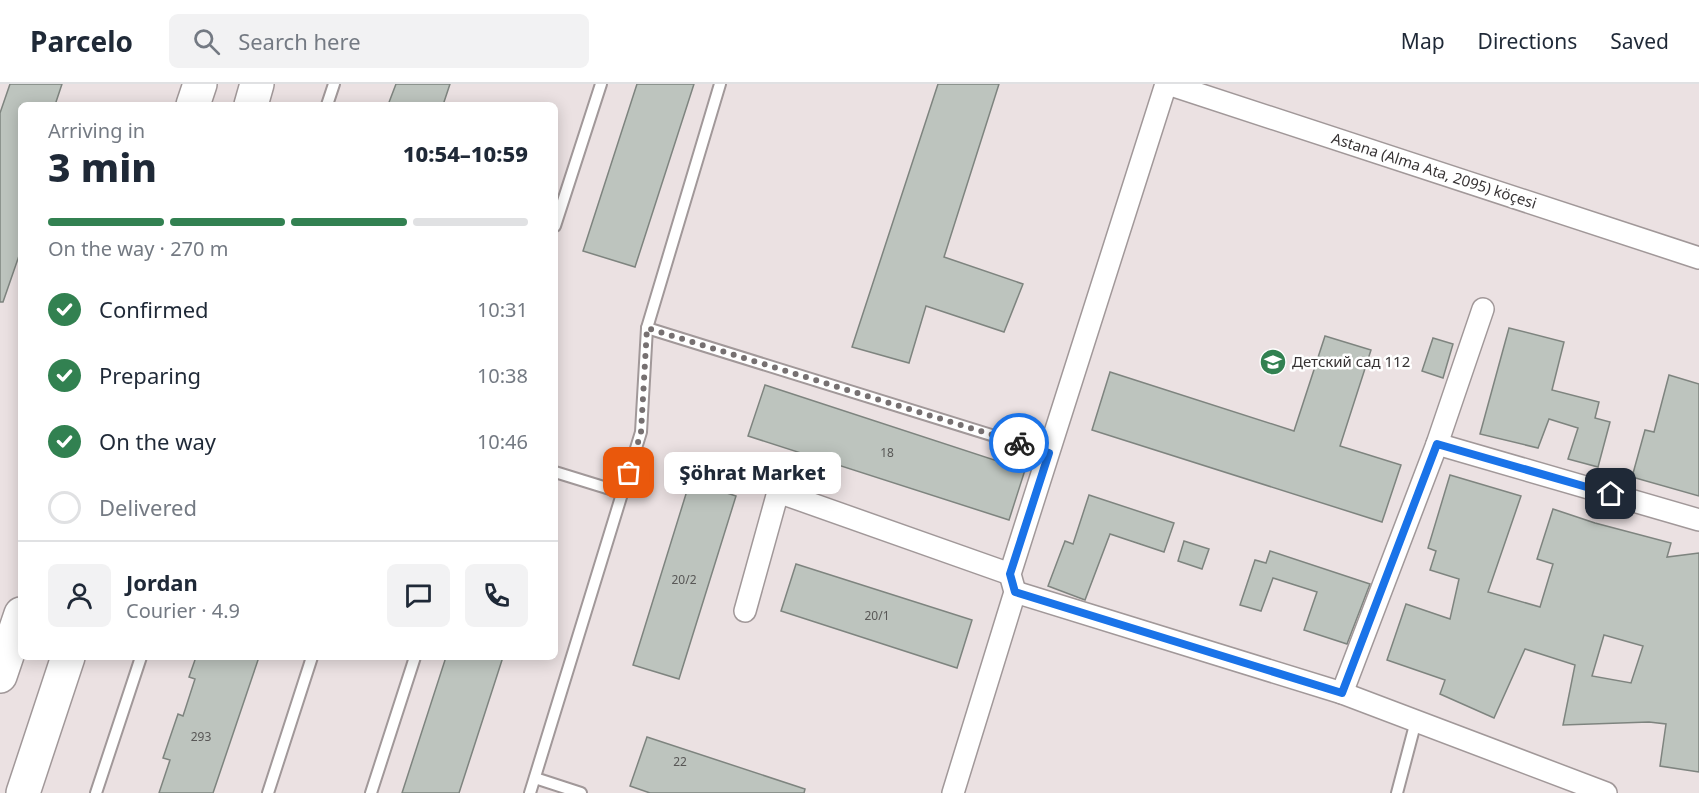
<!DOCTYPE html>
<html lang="en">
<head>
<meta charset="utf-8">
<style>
	body { margin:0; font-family:"Noto Sans",sans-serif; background:#f2f2f3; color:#1f2937; height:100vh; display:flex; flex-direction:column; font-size:22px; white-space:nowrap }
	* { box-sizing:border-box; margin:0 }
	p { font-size:20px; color:#747a83 }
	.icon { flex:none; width:33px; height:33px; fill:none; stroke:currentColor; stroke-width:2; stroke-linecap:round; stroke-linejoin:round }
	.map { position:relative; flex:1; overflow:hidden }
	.panel { position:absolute; left:18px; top:18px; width:540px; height:558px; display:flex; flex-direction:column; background:#fff; border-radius:9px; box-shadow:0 3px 15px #0003 }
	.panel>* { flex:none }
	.pin { position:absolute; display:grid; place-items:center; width:51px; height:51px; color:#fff; margin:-26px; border-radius:12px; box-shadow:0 3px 9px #0006 }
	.courier { position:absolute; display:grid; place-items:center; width:60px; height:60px; margin:-30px; border:4px solid #1a73e8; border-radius:50%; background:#fff; color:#222; box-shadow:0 2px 8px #0007 }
	.bubble { position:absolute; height:42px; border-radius:9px; background:#fff; box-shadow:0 3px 15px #0003; font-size:20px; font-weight:800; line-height:42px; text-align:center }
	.overview em { font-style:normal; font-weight:800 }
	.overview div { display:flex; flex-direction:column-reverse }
	.overview { display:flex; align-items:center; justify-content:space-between; height:102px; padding:0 30px }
	h1 { font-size:39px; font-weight:800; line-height:45px }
	.bar { display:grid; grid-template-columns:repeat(4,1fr); gap:9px 6px; align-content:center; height:72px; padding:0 30px }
	.bar i { height:8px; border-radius:4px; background:#e0e1e3 }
	.bar .current { background:#328151 }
	.bar p { grid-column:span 4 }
	.line { display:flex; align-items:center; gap:15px; padding:0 30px; border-top:2px solid #e0e1e3 }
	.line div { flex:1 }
	.round { display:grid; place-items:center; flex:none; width:63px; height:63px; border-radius:9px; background:#f2f2f3 }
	ol { padding:0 30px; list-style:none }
	li { display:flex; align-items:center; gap:18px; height:66px }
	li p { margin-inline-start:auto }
	li .icon { padding:6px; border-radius:50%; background:#328151; color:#fff; stroke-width:4 }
	li:last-child { color:#747a83 }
	li i { width:33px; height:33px; border:3px solid #e0e1e3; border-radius:50% }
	header { display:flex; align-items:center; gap:36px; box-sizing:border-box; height:84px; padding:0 30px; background:#fff; border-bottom:2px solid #e0e1e3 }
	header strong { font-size:28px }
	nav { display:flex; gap:33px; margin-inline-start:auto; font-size:21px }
	.search { width:420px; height:54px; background:#f2f2f3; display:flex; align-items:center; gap:15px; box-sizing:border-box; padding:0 21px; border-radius:9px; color:#747a83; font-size:22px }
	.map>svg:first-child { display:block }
	.building { fill:#bdc4be; stroke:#7e847f; stroke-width:1.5; fill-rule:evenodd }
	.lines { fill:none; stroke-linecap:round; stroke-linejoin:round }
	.service-casing { stroke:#a19899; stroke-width:14 }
	.minor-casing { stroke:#a19899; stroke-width:24 }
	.primary-casing { stroke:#a19899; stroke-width:36 }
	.service { stroke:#fff; stroke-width:10 }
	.minor { stroke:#fff; stroke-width:21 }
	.primary { stroke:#fff; stroke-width:33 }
	.done { stroke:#767071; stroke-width:6; stroke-dasharray:0 10.8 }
	.route { stroke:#1a73e8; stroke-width:8 }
	.labels { text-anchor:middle; stroke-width:5; stroke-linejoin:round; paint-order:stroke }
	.number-label { font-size:12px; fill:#585756 }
	.street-label { font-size:15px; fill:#373334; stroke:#fff }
	.poi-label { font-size:15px; fill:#373334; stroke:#fff; text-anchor:start }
</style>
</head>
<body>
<header>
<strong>Parcelo</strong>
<div class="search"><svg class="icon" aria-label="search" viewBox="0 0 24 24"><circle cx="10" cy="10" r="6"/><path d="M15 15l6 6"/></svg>Search here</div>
<nav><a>Map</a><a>Directions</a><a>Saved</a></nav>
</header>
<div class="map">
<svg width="1699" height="709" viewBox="0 0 1699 709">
	<rect width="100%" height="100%" fill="#ebe1e2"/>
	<g class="building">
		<polygon points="10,0 62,0 55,21 21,21 21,166 3,218 0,218 0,29"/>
		<polygon points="396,0 450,0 443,21 388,21"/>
		<polygon points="637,0 694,0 635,183 583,167"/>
		<polygon points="938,0 999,0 944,173 1023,200 1004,248 926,222 909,279 852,263"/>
		<polygon points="1509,244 1564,258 1552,306 1599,318 1595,334 1610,338 1598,383 1568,375 1578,344 1549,335 1538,364 1480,350"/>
		<polygon points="1325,252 1371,266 1340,362 1401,381 1382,438 1092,346 1110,288 1294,347"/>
		<polygon points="1433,254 1453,260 1443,294 1422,287"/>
		<polygon points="1669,291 1699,300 1699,412 1632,393 1645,346 1654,348"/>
		<polygon points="765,301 1025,386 1009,436 748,352"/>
		<path d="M1450,391l71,21 -33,96 52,15 13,-43 -16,-5 16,-50 42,14 76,20 -4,14 32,-4v219l-39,-6 6,-42 -17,-2 -86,3 12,-60 -50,-16 -31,69 -54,-24 5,-14 -58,-20 19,-56 44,15 9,-40 -29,-9 6,-19 -8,-3zM1604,551l39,11 -12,37 -39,-7z"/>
		<polygon points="690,397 736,412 679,595 633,581"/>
		<polygon points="1089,411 1174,439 1164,468 1110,450 1085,516 1048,502 1065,457 1073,460"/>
		<polygon points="1184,457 1209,465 1202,485 1178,477"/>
		<polygon points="1270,467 1370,500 1347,560 1304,546 1317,508 1273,494 1261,527 1240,521 1255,476 1266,479"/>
		<polygon points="796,480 972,536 957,584 781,527"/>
		<polygon points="196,573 259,573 213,709 159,709 170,676 163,674 178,630 183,632 195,595 189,593"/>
		<polygon points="446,573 503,573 459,709 402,709"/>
		<polygon points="647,653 805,705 804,709 650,709 630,702"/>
	</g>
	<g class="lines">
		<defs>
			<g id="service">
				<polyline points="327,21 334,0"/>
				<polyline points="555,142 601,0"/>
				<polyline points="647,244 1049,369"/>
				<polyline points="555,388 623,409"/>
				<polyline points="535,694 581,709"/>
				<polyline points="96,709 141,573"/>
				<polyline points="268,709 312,573"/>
				<polyline points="371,709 415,573"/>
				<polyline points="530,709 641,348 647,244 720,0"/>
				<polyline points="1397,709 1416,637"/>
			</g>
			<g id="minor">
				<polyline points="1168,0 1699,174"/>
				<polyline points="1437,360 1699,436"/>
				<polyline points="1015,508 1342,609 1606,709"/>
				<polyline points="745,527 778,408 1010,490"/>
				<polyline points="1342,609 1437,360 1483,225"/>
				<polyline points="953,709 1015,508 1010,490 1166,0"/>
			</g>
			<g id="primary">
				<polyline points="193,21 200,0"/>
				<polyline points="251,21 257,0"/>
				<polyline points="0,592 21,530"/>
				<polyline points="23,709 68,573"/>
			</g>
		</defs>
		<use href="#service" class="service-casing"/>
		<use href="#minor" class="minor-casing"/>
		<use href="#primary" class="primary-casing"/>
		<use href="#service" class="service"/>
		<use href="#minor" class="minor"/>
		<use href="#primary" class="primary"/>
	</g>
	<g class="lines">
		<polyline class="done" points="629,389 641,348 647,244 1019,359"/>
		<polyline class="route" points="1019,359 1049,369 1010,490 1015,508 1342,609 1437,360 1611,410"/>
	</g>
	<defs>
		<symbol id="school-disc" viewBox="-11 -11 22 22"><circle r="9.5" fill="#328151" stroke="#fff"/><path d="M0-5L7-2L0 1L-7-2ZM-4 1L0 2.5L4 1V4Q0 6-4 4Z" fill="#fff"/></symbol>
	</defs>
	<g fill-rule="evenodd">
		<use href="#school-disc" x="1258" y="263" width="30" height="30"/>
	</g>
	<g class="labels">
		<g class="number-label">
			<text x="887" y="373">18</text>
			<text x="684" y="500">20/2</text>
			<text x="877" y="536">20/1</text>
			<text x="201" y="657">293</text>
			<text x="680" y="682">22</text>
		</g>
		<g class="street-label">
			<text transform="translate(1434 87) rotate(18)" y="5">Astana (Alma Ata, 2095) köçesi</text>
		</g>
		<g class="poi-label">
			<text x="1292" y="283">Детский сад 112</text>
		</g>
	</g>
</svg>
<div class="pin" style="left:629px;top:389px;background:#ea580c"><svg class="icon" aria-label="bag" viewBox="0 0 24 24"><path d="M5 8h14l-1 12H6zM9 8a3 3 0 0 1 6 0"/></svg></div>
<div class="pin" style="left:1611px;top:410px;background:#1f2937"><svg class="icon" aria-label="home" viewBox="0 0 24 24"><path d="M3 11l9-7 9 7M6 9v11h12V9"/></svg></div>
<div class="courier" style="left:1019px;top:359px"><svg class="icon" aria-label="bike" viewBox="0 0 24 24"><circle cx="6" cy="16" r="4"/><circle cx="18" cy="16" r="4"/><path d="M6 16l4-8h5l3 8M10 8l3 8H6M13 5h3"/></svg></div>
<div class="bubble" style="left:664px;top:368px;width:177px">Şöhrat Market</div>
<section class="panel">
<div class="overview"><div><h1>3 min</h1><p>Arriving in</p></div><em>10:54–10:59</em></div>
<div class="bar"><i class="current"></i><i class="current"></i><i class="current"></i><i></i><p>On the way · 270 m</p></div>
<ol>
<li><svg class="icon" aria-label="check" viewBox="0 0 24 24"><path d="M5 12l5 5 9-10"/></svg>Confirmed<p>10:31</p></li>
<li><svg class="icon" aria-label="check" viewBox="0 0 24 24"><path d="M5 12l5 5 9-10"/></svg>Preparing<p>10:38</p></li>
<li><svg class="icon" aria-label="check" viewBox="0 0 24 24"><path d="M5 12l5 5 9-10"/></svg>On the way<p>10:46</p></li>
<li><i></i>Delivered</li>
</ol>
<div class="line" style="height:108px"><a class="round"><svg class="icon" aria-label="person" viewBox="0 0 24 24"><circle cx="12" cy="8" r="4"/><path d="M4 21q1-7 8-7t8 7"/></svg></a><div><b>Jordan</b><p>Courier · 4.9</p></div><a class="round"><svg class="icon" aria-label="chat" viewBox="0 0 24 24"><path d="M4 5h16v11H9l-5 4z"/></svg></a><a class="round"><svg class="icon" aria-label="phone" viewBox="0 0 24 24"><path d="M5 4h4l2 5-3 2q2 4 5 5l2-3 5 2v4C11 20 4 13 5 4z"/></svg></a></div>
</section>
</div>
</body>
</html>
